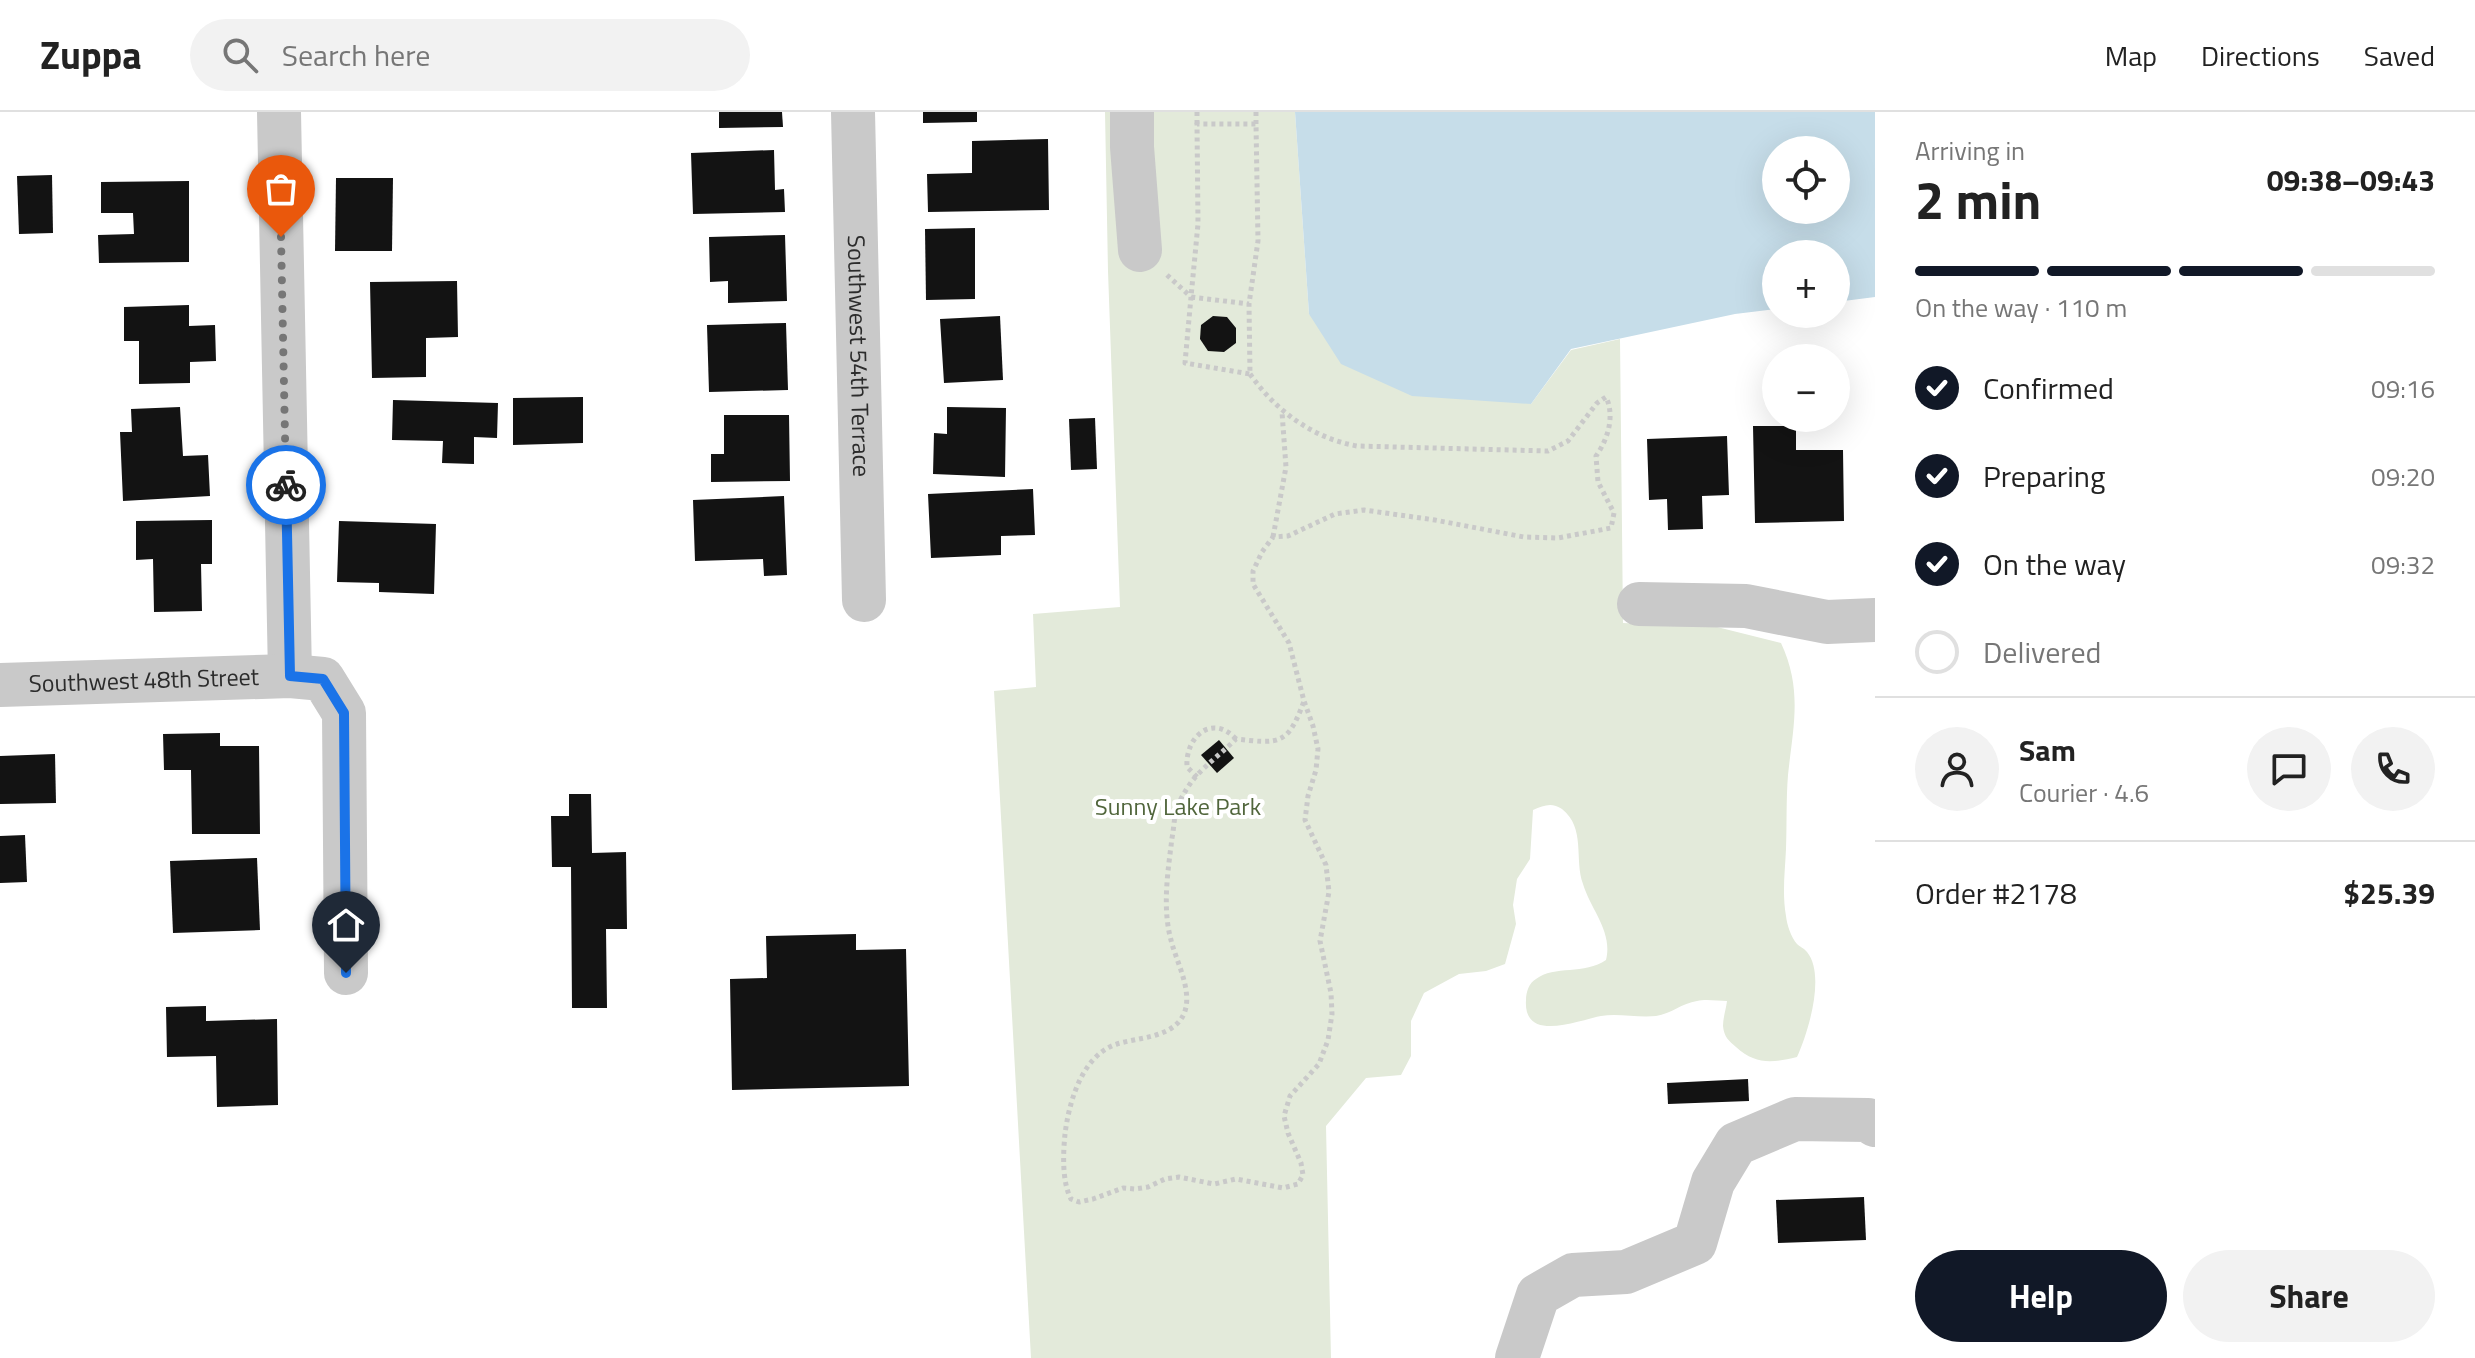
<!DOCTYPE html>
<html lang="en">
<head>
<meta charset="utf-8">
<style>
	body { margin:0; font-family:"Titillium Web",sans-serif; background:#f2f2f2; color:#222; height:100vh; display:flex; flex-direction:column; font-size:30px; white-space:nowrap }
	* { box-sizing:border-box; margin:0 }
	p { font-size:26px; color:#767676 }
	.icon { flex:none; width:44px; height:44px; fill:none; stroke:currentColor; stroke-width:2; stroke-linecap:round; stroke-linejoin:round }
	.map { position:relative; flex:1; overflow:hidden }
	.panel { display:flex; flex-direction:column; background:#fff; width:600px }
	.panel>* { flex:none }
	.fabs { position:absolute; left:1762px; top:24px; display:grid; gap:16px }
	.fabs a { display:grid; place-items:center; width:88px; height:88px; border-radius:50%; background:#fff; box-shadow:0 8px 32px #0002; font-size:40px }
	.pin { position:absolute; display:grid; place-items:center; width:68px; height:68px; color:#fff; margin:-82px -34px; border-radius:50% 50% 50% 0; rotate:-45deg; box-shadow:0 0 8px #0007 }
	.pin .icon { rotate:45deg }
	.courier { position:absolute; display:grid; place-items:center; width:80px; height:80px; margin:-40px; border:6px solid #1a73e8; border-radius:50%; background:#fff; color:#222; box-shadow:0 2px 10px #0007 }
	.summary em { font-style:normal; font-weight:700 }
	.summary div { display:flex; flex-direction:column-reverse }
	.summary { display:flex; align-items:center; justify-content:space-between; height:136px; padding:0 40px }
	h1 { font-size:52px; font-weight:700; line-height:60px }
	.bar { display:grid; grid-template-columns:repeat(4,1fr); gap:12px 8px; align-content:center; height:96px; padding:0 40px }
	.bar i { height:10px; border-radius:6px; background:#e0e0e0 }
	.bar .on { background:#111827 }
	.bar p { grid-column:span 4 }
	.line { display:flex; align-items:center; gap:20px; padding:0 40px; border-top:2px solid #e0e0e0 }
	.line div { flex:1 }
	.round { display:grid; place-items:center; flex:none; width:84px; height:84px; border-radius:42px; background:#f2f2f2 }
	ol { padding:0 40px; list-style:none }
	li { display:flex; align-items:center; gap:24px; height:88px }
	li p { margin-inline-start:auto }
	li .icon { padding:8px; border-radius:50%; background:#111827; color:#fff; stroke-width:4 }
	li:last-child { color:#767676 }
	li i { width:44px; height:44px; border:4px solid #e0e0e0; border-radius:50% }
	.primary-button { display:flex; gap:16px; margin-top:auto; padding:16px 40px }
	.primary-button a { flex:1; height:92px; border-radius:48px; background:#111827; color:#fff; font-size:32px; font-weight:700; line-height:92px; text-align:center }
	.primary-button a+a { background:#f2f2f2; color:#222 }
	header { display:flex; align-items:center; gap:48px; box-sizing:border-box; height:112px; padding:0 40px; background:#fff; border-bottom:2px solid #e0e0e0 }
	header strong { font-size:38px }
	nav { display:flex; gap:44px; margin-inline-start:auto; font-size:28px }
	.search { width:560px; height:72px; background:#f2f2f2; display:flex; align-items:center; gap:20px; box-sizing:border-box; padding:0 28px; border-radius:44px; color:#767676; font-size:30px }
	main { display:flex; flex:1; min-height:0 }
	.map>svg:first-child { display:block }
	.green { fill:#e3eada }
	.water { fill:#c6dde9; fill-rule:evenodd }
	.building { fill:#131313 }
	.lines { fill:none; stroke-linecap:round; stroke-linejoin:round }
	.path { stroke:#c9c9c9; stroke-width:5; stroke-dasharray:4 4; stroke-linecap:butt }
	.minor { stroke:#c9c9c9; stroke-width:44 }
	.done { stroke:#767676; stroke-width:8; stroke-dasharray:0 14.4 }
	.route { stroke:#1a73e8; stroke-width:10 }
	.labels { text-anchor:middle; stroke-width:8; stroke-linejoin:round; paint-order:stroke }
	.street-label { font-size:24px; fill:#2c2c2c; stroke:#fff }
	.park-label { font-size:24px; fill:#51663c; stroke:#fff }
</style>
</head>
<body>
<header>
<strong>Zuppa</strong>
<div class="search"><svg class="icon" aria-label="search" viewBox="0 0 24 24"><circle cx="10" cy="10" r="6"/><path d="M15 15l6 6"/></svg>Search here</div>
<nav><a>Map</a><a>Directions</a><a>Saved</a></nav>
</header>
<main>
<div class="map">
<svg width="1875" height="1246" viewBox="0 0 1875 1246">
	<rect width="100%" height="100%" fill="#fff"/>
	<path class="green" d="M1105,0h190l14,202 222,90 40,-54 49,-11 3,284 94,4 64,16c22,47 12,84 7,132 -2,25 -1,49 -2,74 -1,23 -4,44 0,67 1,9 5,21 11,28 3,3 7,4 10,8 19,23 1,81 -10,105 -25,6 -41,8 -61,-10 -7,-6 -12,-10 -13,-21 0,-8 3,-17 4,-25 -9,0 -21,-2 -30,0 -15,2 -26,13 -41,15 -18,2 -38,-3 -55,0 -22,4 -78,28 -75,-16 0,-8 3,-17 10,-21 18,-14 49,-4 70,-19 7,-28 -15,-50 -23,-76 -9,-25 3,-56 -21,-75 -10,-7 -18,-4 -29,1l-3,49 -13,20 -4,26 3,19 -11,40 -19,7 -27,3 -35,19 -13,28v35l-10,19 -35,3 -40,48 5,232h-300l-37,-667 42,-4 -3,-73 87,-7 -12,-336z"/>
	<path class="water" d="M1295,0h580v185l-39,5v-48h-60v55l-41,5 -164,35 -40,55 -119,-8 -71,-32 -32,-50zM1776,38h60v60h-60z"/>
	<g class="building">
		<polygon points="719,0 782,0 783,15 719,16"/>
		<polygon points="923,0 977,0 977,10 923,11"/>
		<polygon points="1048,27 1049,98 928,100 927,62 972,61 972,29"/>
		<polygon points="774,38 775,78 784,77 785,100 693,102 691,41"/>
		<polygon points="52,63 53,121 19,122 17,64"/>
		<polygon points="336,66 393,66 392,139 335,139"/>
		<polygon points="189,69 189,150 99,151 98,123 134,122 133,101 101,101 101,70"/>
		<polygon points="975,116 975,187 926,188 925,117"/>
		<polygon points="785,123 787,189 728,191 728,169 710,170 709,125"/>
		<polygon points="457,169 458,225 426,226 426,265 372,266 370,170"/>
		<polygon points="189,193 189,214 215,213 216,249 190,250 190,271 139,272 139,229 124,229 124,195"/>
		<polygon points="1000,204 1003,268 944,271 940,207"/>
		<polygon points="1213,204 1227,205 1236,216 1236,231 1224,240 1208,239 1200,227 1201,213"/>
		<polygon points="786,211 788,278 709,280 707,213"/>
		<polygon points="583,285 583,331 513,333 513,286"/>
		<polygon points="393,288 498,291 497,326 474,325 474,352 442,351 443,329 392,328"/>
		<polygon points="180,295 183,344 208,343 210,384 123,389 120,320 132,320 131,297"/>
		<polygon points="947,295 1006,296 1005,365 933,362 934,321 947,322"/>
		<polygon points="724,303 789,303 790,369 711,370 711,342 724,342"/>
		<polygon points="1095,306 1097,357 1071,358 1069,307"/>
		<polygon points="1753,314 1796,314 1796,338 1843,338 1844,409 1755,411"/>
		<polygon points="1727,324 1729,383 1702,384 1703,417 1668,418 1667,387 1649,388 1647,327"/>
		<polygon points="1033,377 1035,423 1001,424 1001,443 931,446 928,382"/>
		<polygon points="784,384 787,463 764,464 763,447 695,449 693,388"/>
		<polygon points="212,408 212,452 201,452 202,499 154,500 153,447 136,448 136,409"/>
		<polygon points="339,409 436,412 434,482 379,480 379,471 337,470"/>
		<polygon points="220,621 220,634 259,634 260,722 192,722 191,658 164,658 163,622"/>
		<polygon points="1219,628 1234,646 1217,661 1201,643"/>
		<polygon points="55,642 56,691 0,692 0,644"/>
		<polygon points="569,682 591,682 592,741 626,740 627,817 606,817 607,896 572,896 571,755 552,755 551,704 569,704"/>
		<polygon points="25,723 27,770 0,771 0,724"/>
		<polygon points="257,746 260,818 173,821 170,749"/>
		<polygon points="856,822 856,838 906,837 909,974 732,978 730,867 767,866 766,824"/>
		<polygon points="206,894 206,909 277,907 278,993 217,995 216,944 167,945 166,895"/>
		<polygon points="1748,967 1749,989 1668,992 1667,971"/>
		<polygon points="1864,1085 1866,1128 1778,1131 1776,1088"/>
	</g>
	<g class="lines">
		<g class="path">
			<polyline points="1197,0 1197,12"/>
			<polyline points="1256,0 1256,12"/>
			<polyline points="1167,163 1191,185 1185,251 1250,262 1249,192 1258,129 1256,12 1197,12 1198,112 1191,185 1249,192"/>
			<path d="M1250,262c25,36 62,64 107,72l191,5 20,-10 29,-38 9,-6c9,19 2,42 -10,59l2,26 16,31 -3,15 -53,10 -34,-1 -89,-17 -71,-10 -29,4 -47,22 -15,1 -11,15 -9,19v13l36,59 15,58 9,25 5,23 -2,21 -8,26 -3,24 21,45 3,27 -9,49 11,52 1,21 -4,26 -9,24 -29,32 -6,20 4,17 13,30 2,12 -5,9 -15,4 -47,-9 -22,5 -35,-7 -14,2 -17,8 -13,2 -12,-1 -30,11 -14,3 -8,-3c-9,-17 -8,-45 -6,-65 4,-32 17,-79 52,-90 22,-7 59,-6 68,-33 7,-22 -9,-50 -14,-71 -9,-33 -3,-69 1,-102 2,-10 2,-21 5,-30 3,-9 10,-20 15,-27 12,-15 30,-28 44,-42 44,5 52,6 68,-38"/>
			<polyline points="1273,425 1286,355 1282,300"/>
			<path d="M1197,665l-10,-10c-2,-30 25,-54 49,-28"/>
		</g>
		<g class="minor">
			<polyline points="279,0 290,564"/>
			<path id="s1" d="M853,0l11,488"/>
			<polyline points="1132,0 1132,35 1140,138"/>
			<polyline points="1639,492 1746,494 1827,510 1875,508"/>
			<path id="s2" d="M0,573l290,-9 33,3 21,34 2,260"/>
			<polyline points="1517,1246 1538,1183 1573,1163 1626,1160 1695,1131 1713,1070 1736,1032 1795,1007 1868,1008 1875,1013"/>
		</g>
	</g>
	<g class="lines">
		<polyline class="done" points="281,125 286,373"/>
		<polyline class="route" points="286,373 290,564 323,567 344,601 346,861"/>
	</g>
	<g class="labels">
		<g class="street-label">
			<text dy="8" stroke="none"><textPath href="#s1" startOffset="244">Southwest 54th Terrace</textPath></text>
			<text dy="8" stroke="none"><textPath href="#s2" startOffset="144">Southwest 48th Street</textPath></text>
		</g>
		<g class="park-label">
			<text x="1178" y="703">Sunny Lake Park</text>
		</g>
	</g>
</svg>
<div class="fabs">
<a><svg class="icon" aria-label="locate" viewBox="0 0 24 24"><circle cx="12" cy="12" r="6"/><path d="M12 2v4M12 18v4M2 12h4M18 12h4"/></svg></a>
<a>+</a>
<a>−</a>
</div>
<div class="pin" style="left:281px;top:125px;background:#ea580c"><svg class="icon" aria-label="bag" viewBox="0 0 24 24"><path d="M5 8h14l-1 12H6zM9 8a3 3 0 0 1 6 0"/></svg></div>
<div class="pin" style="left:346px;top:861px;background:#1f2937"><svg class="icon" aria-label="home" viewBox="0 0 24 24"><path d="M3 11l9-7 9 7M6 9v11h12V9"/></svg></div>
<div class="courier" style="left:286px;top:373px"><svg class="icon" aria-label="bike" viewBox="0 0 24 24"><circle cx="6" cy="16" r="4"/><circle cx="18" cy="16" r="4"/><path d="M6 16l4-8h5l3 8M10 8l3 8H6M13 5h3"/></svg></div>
</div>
<section class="panel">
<div class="summary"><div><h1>2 min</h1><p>Arriving in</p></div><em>09:38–09:43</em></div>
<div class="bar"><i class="on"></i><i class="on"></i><i class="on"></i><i></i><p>On the way · 110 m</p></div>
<ol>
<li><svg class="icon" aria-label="check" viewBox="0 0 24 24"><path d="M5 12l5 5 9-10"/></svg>Confirmed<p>09:16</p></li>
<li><svg class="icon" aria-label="check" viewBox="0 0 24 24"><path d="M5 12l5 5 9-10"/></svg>Preparing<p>09:20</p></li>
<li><svg class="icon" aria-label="check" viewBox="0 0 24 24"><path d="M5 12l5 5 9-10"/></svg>On the way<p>09:32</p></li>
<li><i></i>Delivered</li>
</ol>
<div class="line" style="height:144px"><a class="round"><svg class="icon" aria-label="person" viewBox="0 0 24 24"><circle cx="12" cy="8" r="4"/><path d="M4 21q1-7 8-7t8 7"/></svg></a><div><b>Sam</b><p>Courier · 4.6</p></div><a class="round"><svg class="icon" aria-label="chat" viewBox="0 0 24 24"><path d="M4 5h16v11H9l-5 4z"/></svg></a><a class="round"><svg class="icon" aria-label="phone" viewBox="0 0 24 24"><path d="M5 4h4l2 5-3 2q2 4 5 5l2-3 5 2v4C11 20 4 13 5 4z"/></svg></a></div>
<div class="line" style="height:104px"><div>Order #2178</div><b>$25.39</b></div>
<div class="primary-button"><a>Help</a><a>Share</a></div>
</section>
</main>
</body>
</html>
